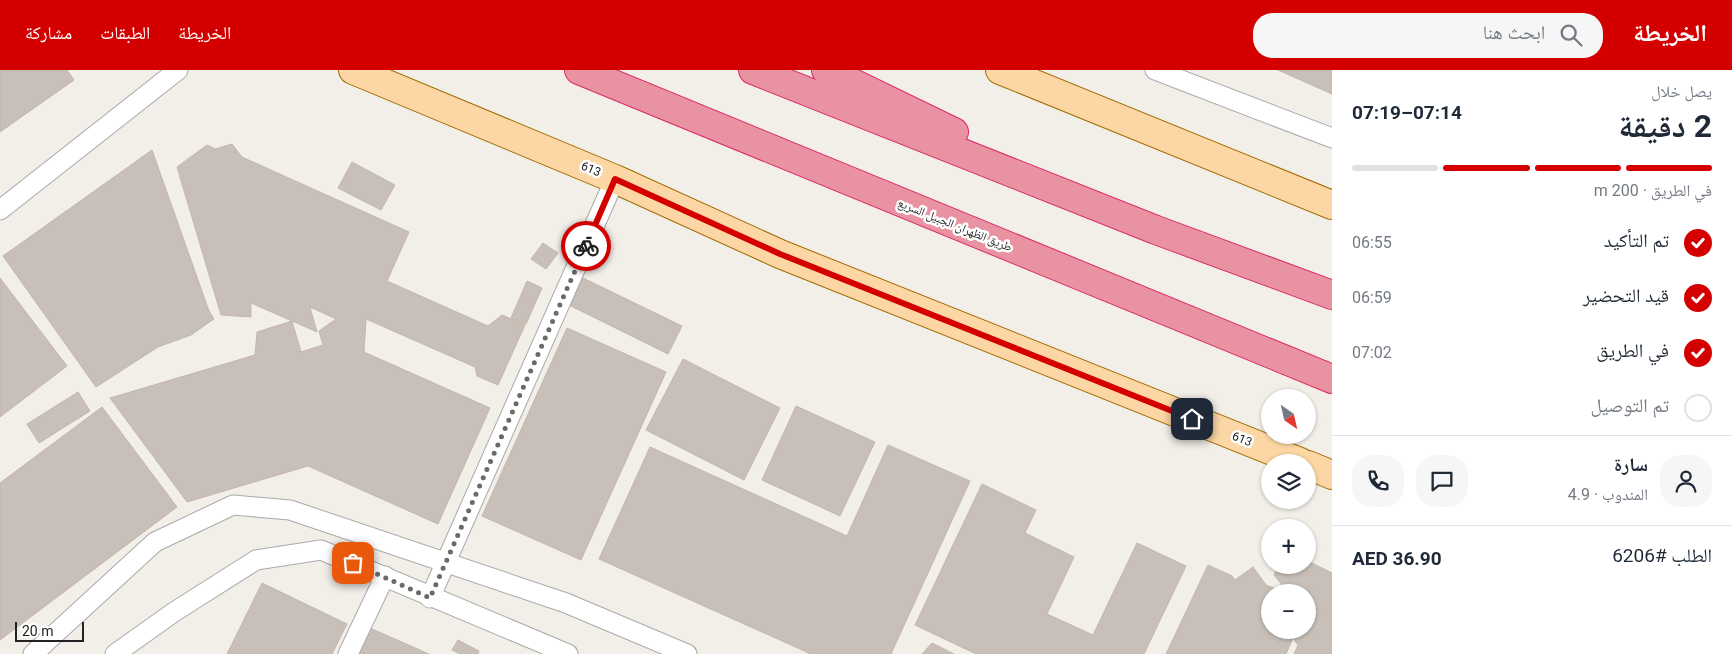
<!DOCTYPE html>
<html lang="ar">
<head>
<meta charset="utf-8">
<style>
	body { margin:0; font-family:Roboto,"Noto Naskh Arabic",sans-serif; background:#f6f6f7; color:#1f2937; direction:rtl; height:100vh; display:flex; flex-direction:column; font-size:19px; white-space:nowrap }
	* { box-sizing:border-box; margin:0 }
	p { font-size:16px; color:#747a83 }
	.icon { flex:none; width:28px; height:28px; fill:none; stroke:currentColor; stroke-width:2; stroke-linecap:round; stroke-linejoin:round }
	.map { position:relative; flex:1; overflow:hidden; direction:ltr }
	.side { display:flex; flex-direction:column; background:#fff; width:400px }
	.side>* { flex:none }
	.needle { width:32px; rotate:146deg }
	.tools { position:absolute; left:1261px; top:319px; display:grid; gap:10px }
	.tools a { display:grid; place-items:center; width:55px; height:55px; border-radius:50%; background:#fff; box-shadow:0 1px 4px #0004; font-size:25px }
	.scale { position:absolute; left:15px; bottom:12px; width:69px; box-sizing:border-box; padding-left:5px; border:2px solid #222; border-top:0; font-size:14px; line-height:18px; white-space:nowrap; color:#222; -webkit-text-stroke:4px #fff; paint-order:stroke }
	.pin { position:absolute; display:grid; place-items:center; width:42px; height:42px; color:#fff; margin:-21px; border-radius:10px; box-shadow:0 2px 8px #0006 }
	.courier { position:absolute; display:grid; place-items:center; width:50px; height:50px; margin:-25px; border:4px solid #d40000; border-radius:50%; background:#fff; color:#222; box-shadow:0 1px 6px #0007 }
	.headline em { font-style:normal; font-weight:700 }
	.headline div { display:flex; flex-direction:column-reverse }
	.headline { display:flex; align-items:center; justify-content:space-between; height:85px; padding:0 20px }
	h1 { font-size:32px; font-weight:700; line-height:38px }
	.bar { display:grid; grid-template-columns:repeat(4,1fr); gap:8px 5px; align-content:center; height:60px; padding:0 20px }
	.bar i { height:6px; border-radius:4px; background:#e0e1e3 }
	.bar .on { background:#d40000 }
	.bar p { grid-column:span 4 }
	.line { display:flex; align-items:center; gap:12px; padding:0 20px; border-top:1px solid #e0e1e3 }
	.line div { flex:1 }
	.round { display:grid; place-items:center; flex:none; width:52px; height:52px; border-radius:20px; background:#f6f6f7 }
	ol { padding:0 20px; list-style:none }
	li { display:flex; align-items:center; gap:15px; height:55px }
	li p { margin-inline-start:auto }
	li .icon { padding:5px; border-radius:50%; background:#d40000; color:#fff; stroke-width:4 }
	li:last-child { color:#747a83 }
	li i { width:28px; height:28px; border:2px solid #e0e1e3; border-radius:50% }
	header { display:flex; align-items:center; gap:30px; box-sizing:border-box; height:70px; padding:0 25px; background:#d40000; color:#fff }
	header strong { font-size:24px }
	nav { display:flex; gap:28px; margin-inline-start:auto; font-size:18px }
	.search { width:350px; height:45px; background:#f6f6f7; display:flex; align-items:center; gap:12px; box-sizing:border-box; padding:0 18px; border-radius:20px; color:#747a83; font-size:19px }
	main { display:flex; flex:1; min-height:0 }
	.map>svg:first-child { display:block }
	.building { fill:#c7bfb8; stroke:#c4b6ab }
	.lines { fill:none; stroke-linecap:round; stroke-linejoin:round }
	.minor-casing { stroke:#a9a9a9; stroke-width:21 }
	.primary-casing { stroke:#a06b00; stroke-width:30 }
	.motorway-casing { stroke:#dc2a67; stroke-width:30 }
	.minor { stroke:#fff; stroke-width:19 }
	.primary { stroke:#fcd6a4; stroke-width:28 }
	.motorway { stroke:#e892a2; stroke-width:28 }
	.done { stroke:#6b6a68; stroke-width:5; stroke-dasharray:0 9 }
	.route { stroke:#d40000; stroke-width:6 }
	.labels { text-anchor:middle; stroke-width:5; stroke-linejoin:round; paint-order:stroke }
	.street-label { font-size:12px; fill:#222; stroke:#fff }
</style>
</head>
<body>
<header>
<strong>الخريطة</strong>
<div class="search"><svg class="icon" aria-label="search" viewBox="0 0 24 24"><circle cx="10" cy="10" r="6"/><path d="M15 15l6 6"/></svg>ابحث هنا</div>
<nav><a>الخريطة</a><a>الطبقات</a><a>مشاركة</a></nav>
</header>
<main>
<section class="side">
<div class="headline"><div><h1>2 دقيقة</h1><p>يصل خلال</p></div><em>07:14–07:19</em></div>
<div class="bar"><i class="on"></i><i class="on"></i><i class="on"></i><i></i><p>في الطريق · 200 m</p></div>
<ol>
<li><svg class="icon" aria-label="check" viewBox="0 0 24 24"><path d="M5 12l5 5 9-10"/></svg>تم التأكيد<p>06:55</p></li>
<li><svg class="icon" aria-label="check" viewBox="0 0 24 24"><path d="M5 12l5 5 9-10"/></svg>قيد التحضير<p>06:59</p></li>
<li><svg class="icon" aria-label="check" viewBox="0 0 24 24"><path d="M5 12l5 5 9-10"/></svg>في الطريق<p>07:02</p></li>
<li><i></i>تم التوصيل</li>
</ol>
<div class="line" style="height:90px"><a class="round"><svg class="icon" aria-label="person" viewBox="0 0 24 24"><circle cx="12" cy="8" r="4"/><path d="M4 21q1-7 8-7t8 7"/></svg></a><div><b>سارة</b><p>المندوب · 4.9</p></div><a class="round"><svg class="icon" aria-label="chat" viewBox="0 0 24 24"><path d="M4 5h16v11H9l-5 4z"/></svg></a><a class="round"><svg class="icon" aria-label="phone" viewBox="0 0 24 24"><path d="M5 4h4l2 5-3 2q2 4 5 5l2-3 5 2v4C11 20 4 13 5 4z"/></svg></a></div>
<div class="line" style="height:65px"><div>الطلب #6206</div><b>AED 36.90</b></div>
</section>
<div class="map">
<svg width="1332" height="584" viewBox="0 0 1332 584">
	<rect width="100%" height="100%" fill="#f2efe9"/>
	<g class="building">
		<polygon points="0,0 67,0 74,10 0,62"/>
		<polygon points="1278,0 1332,0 1332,24"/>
		<polygon points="232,74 242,87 409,162 387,211 488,256 502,245 525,255 498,315 477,306 475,297 366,249 364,282 490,338 438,454 308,396 187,432 110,328 255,285 257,262 292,251 301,282 323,275 319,261 336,249 310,237 317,262 251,233 251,247 221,245 177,97 207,75 215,79"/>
		<polygon points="152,80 209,241 214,249 191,265 158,277 96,317 3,186"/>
		<polygon points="352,92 395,115 381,140 338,118"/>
		<polygon points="543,173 558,183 546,199 531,189"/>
		<polygon points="581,207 682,256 668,284 567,234"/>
		<polygon points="0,208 67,296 0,347"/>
		<polygon points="527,211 542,218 526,254 511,248"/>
		<polygon points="567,258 666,302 581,490 482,446"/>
		<polygon points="683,289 780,338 744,410 646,360"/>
		<polygon points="78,322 90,341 39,373 27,354"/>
		<polygon points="796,336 875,372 840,446 762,410"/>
		<polygon points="102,337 177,437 0,570 0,413"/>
		<polygon points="888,375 970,411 891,584 811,584 599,489 650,377 847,466"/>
		<polygon points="982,414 1036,440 1025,463 1074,487 1047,544 1093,565 1137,473 1186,496 1144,584 976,584 915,555"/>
		<polygon points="1308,491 1332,503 1332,584 1294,584 1298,575 1293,568 1286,584 1166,584 1208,495 1232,506 1235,510 1253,497 1266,515 1284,522 1270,522 1270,560 1308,560 1308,522 1288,522 1274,505 1279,495 1308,495"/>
		<polygon points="262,513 347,554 332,584 227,584"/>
		<polygon points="363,555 429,584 350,584"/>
		<polygon points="458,570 479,581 478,584 460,584 452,580"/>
		<polygon points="932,573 954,584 922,584"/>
	</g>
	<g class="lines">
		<defs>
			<g id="minor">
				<polyline points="1155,0 1332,68"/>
				<polyline points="0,140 178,0"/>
				<polyline points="430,528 615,109"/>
				<polyline points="33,584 155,472 233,435 290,440 566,533 687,584"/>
				<polyline points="115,584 174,542 256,490 321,480 568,584"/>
				<polyline points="348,584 385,506"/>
			</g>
			<g id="primary">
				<polyline points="353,0 615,109 780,184 1300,392"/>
				<polyline points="1000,0 1332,135"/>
				<polyline points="1308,395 1332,405"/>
			</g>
			<g id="motorway">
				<polyline points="579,0 1332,309"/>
				<polyline points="753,0 1156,160 1332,225"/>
				<polyline points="826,0 954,62"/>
			</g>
		</defs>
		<use href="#minor" class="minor-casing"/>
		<use href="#primary" class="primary-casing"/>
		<use href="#motorway" class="motorway-casing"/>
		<use href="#minor" class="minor"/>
		<use href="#primary" class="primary"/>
		<use href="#motorway" class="motorway"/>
	</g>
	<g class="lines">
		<polyline class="done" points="353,493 430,528 586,176"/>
		<polyline class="route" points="586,176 615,109 780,184 1192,349"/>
	</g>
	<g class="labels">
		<g class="street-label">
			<text transform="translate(591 99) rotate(23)" y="4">613</text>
			<text transform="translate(955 155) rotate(22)" y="4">طريق الظهران الجبيل السريع</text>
			<text transform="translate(1242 369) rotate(22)" y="4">613</text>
		</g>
	</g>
</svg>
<div class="tools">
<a><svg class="needle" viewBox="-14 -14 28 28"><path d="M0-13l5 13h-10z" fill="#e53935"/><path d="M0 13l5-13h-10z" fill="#747a83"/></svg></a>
<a><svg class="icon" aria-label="layers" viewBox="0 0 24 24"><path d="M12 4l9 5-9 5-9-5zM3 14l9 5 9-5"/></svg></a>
<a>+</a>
<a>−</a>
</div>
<div class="scale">20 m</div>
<div class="pin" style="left:353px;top:493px;background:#ea580c"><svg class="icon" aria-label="bag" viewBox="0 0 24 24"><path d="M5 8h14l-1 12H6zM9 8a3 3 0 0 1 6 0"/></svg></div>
<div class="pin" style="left:1192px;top:349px;background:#1f2937"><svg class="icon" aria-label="home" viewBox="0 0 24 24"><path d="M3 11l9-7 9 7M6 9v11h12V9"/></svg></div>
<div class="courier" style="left:586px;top:176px"><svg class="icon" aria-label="bike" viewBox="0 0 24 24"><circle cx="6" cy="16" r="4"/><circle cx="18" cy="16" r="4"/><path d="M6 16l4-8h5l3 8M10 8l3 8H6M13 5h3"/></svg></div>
</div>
</main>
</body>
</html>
